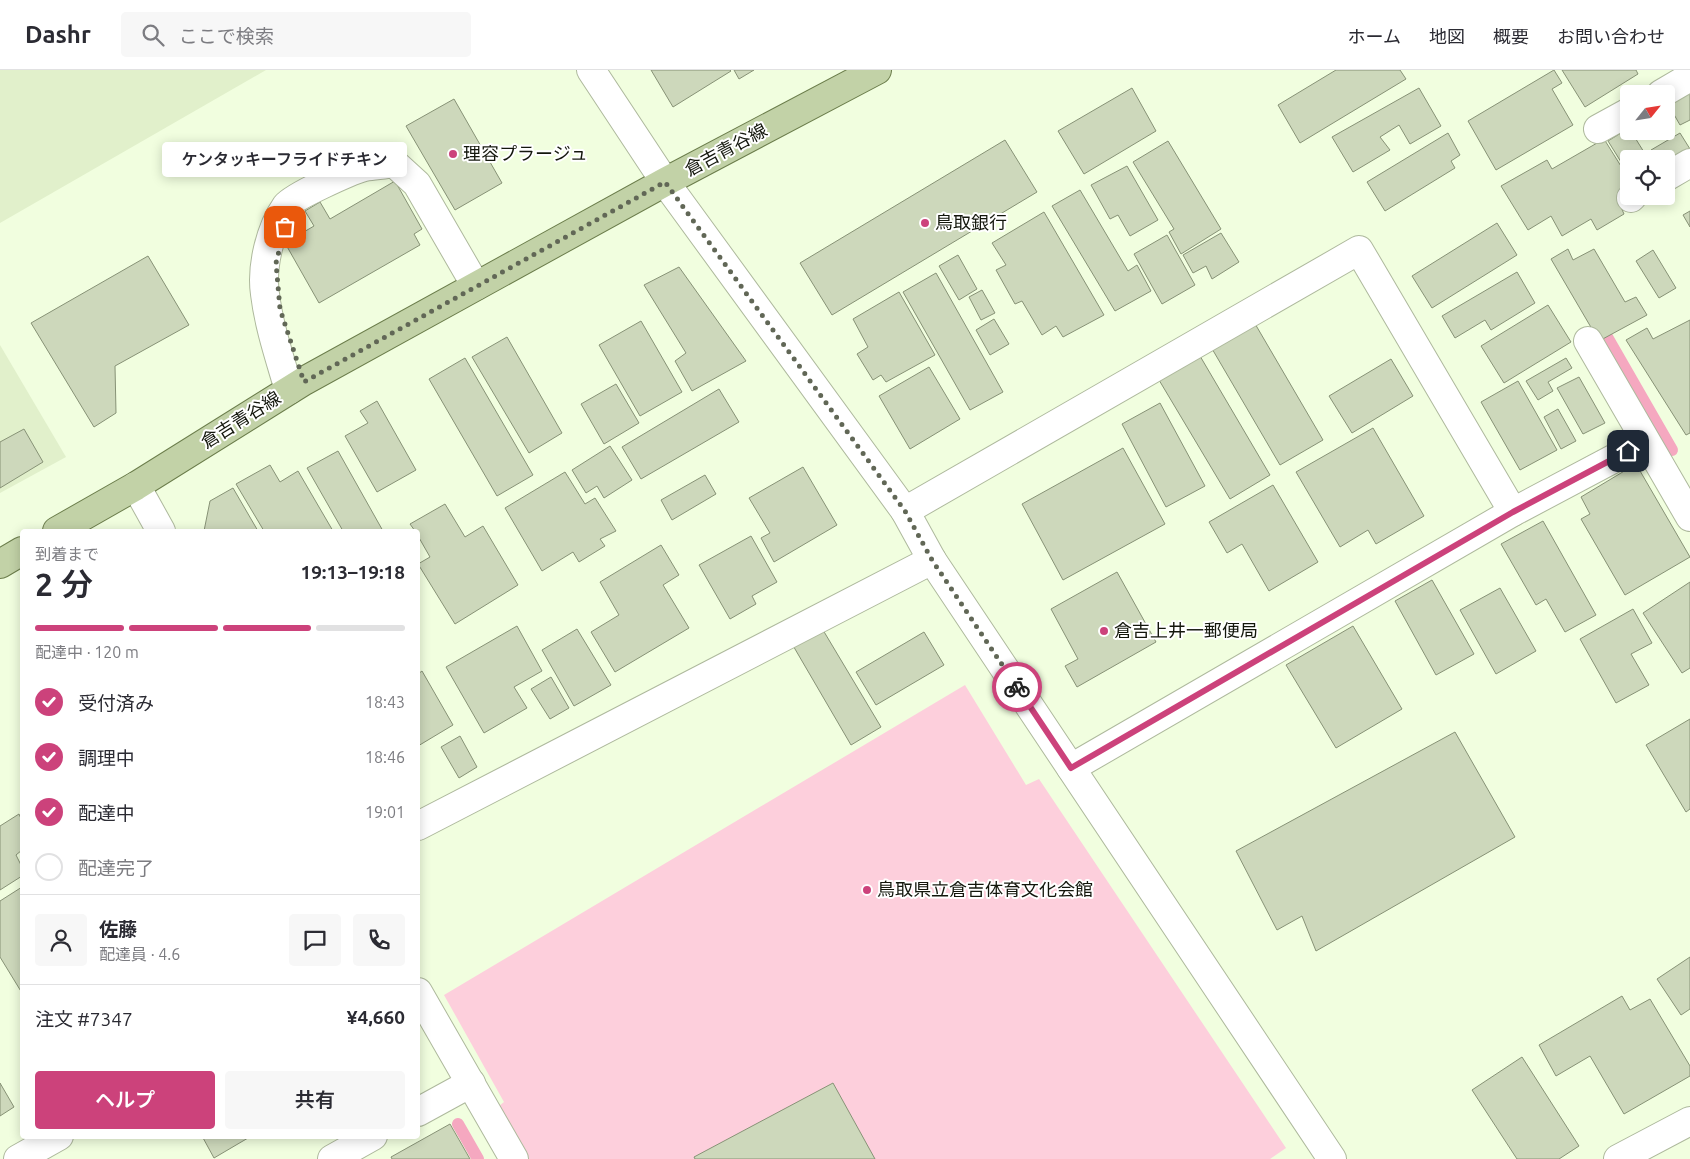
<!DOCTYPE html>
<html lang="ja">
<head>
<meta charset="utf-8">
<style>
	body { margin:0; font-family:Ubuntu,"Noto Sans JP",sans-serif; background:#f7f7f7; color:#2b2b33; height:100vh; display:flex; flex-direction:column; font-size:19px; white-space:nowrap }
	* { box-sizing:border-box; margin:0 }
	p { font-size:16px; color:#7c7c81 }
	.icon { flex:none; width:28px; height:28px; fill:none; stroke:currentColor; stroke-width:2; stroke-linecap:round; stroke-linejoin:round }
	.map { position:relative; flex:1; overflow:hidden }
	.panel { position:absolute; left:20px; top:459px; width:400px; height:610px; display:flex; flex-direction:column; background:#fff; border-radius:5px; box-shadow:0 2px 12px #0003 }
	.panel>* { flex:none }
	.needle { width:32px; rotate:60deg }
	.buttons { position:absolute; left:1620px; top:15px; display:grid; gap:10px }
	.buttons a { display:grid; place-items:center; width:55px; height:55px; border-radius:5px; background:#fff; box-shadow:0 2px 12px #0003; font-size:25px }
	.pin { position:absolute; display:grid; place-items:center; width:42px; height:42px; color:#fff; margin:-21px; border-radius:10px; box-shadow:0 2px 8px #0006 }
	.courier { position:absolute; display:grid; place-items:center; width:50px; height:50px; margin:-25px; border:4px solid #cc427b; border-radius:50%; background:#fff; color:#222; box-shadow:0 1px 6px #0007 }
	.bubble { position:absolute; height:35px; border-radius:5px; background:#fff; box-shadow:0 2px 12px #0003; font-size:16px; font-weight:600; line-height:35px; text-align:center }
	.summary em { font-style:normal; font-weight:600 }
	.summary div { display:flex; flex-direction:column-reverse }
	.summary { display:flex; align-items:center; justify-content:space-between; height:85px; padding:0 15px }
	h1 { font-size:32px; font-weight:600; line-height:38px }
	.bar { display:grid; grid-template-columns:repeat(4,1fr); gap:8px 5px; align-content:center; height:60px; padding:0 15px }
	.bar i { height:6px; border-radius:4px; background:#e1e1e2 }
	.bar .on { background:#cc427b }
	.bar p { grid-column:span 4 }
	.line { display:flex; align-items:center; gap:12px; padding:0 15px; border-top:1px solid #e1e1e2 }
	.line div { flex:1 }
	.round { display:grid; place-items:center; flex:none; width:52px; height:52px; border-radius:5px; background:#f7f7f7 }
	ol { padding:0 15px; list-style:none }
	li { display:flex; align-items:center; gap:15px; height:55px }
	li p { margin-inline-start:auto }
	li .icon { padding:5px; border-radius:50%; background:#cc427b; color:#fff; stroke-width:4 }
	li:last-child { color:#7c7c81 }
	li i { width:28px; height:28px; border:2px solid #e1e1e2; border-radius:50% }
	.action { display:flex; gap:10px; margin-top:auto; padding:10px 15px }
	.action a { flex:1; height:58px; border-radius:5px; background:#cc427b; color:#fff; font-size:20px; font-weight:600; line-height:58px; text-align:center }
	.action a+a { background:#f7f7f7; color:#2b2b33 }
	header { display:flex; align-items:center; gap:30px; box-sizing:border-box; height:70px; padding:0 25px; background:#fff; border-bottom:1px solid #e1e1e2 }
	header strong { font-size:24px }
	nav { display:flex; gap:28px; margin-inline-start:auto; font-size:18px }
	.search { width:350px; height:45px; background:#f7f7f7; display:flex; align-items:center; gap:12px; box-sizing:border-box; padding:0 18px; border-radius:5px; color:#7c7c81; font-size:19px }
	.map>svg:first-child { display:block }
	.built { fill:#e1f0cb }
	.green { fill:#fdcfdc }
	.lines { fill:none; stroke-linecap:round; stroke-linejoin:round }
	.stream { stroke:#f5a8c0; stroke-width:12 }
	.building { fill:#cdd8bb; stroke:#879276 }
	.minor-casing { stroke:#aeb99d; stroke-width:30 }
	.major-casing { stroke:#6b7d4b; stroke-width:30 }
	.minor { stroke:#fff; stroke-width:28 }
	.major { stroke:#c2d2a7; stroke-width:28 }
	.done { stroke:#616756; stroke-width:5; stroke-dasharray:0 9 }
	.route { stroke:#cc427b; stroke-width:6 }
	.poi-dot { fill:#cc427b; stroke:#fff; stroke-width:2 }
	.labels { text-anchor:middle; stroke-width:4; stroke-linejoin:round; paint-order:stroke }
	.street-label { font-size:18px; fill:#13160c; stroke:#fff }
	.poi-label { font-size:18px; fill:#13160c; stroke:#fff; text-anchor:start }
</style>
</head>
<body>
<header>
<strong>Dashr</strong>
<div class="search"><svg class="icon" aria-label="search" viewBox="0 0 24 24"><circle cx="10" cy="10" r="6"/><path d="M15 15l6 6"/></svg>ここで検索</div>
<nav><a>ホーム</a><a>地図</a><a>概要</a><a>お問い合わせ</a></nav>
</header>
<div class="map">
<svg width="1690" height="1089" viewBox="0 0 1690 1089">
	<rect width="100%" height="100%" fill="#f1fedf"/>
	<g class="built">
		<polygon points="0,0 266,0 0,153"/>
		<polygon points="0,275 66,387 0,423"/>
	</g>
	<polygon class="green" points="965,615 1026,715 1039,709 1286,1078 1270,1089 529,1089 499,1036 504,1032 444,925"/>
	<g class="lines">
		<g class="stream">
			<polyline points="1599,253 1672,380"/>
			<polyline points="458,1054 478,1089"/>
		</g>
	</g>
	<g class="building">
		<polygon points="651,0 730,0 731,1 673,37"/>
		<polygon points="734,0 754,0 739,9"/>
		<polygon points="1336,0 1400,0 1406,9 1300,73 1278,35"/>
		<polygon points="1554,0 1562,13 1552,19 1573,55 1496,100 1468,51"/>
		<polygon points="1562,0 1636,0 1638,4 1585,37"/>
		<polygon points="1132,18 1156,61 1084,104 1058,61"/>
		<polygon points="1419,18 1441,56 1410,74 1399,55 1380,67 1390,80 1353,102 1332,67"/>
		<polygon points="1690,21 1690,50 1680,55 1668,34"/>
		<polygon points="454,29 502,113 455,140 406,56"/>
		<polygon points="1629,58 1647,87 1629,89 1629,98 1626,100 1608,71"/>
		<polygon points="1448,63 1460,85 1451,91 1455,98 1385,141 1367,112"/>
		<polygon points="1680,63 1690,79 1666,106 1666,89 1656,89 1651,80"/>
		<polygon points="1604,69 1629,109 1629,126 1620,135 1624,144 1597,160 1591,149 1562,166 1551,146 1528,160 1501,116 1547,90 1552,99"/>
		<polygon points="1005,70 1037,122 832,245 800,193"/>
		<polygon points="1168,71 1221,159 1181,184 1169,162 1174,159 1133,92"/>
		<polygon points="1127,96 1158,150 1130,166 1118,145 1110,149 1091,115"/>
		<polygon points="395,111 422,159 414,164 420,175 319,233 285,173 314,156 305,141 320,132 330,149"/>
		<polygon points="1080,120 1128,201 1137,195 1151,221 1115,241 1052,136"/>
		<polygon points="1690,141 1690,157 1683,145"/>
		<polygon points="1044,142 1104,245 1063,267 1056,256 1042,265 1022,231 1015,234 996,200 1006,195 992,173"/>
		<polygon points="1497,153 1517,185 1432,238 1412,206"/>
		<polygon points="1221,163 1239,192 1212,209 1206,196 1193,203 1183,185"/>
		<polygon points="1167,165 1195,215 1162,234 1134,184"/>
		<polygon points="1568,179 1573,190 1594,179 1625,232 1636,227 1647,245 1599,271 1551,189"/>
		<polygon points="1653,180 1676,218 1659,228 1636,191"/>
		<polygon points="958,185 977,219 959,230 939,196"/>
		<polygon points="148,186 189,255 115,296 116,343 94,357 31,253"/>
		<polygon points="679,197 746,291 692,321 675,291 686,283 644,215"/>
		<polygon points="1517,202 1535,233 1491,260 1485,250 1455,268 1442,246"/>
		<polygon points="936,203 1003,322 970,340 903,222"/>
		<polygon points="982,220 995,243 981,250 969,227"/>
		<polygon points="899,222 935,285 886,312 881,305 873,310 857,284 868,277 853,249"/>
		<polygon points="1548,235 1571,272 1504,313 1481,276"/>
		<polygon points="994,249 1009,274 990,285 976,260"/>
		<polygon points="1690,250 1690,363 1686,365 1626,270 1647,258 1653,269"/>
		<polygon points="641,251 682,322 640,346 599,275"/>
		<polygon points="1254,252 1323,370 1280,395 1211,277"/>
		<polygon points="507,267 562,363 529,383 472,287"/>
		<polygon points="1200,286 1270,405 1230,429 1159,310"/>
		<polygon points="465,288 533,405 497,426 429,309"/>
		<polygon points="1566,288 1572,298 1548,312 1553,321 1538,330 1526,311"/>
		<polygon points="1391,289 1413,326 1352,363 1329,326"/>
		<polygon points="929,297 960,349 910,379 879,326"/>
		<polygon points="1579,307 1605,353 1583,364 1557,318"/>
		<polygon points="1518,311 1557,380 1520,400 1481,332"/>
		<polygon points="616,314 639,353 604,374 581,334"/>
		<polygon points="719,319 739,352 641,409 622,377"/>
		<polygon points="377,331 416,400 377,422 345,366 368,353 360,341"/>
		<polygon points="1160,333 1205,416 1166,437 1122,354"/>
		<polygon points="1558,339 1576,371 1561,379 1544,347"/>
		<polygon points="1373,358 1424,446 1376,474 1368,460 1340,477 1296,402"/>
		<polygon points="24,359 43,392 0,418 0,372"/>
		<polygon points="610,376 632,410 604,428 597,416 586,423 572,400"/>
		<polygon points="1123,378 1165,454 1063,510 1022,434"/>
		<polygon points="338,381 383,461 343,461 307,398"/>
		<polygon points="1636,394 1690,487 1625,525 1581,449 1590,444 1581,427"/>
		<polygon points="270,395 280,412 298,401 333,461 264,461 236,414"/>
		<polygon points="803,397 837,455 774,492 761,468 770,463 749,428"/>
		<polygon points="565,402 585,434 595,428 616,461 600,469 605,476 579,492 573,482 542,501 505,438"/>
		<polygon points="705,405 716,424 672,450 661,430"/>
		<polygon points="1273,415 1318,492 1269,521 1242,474 1227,483 1209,452"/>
		<polygon points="233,418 258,461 204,461 210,431"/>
		<polygon points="445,434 465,467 483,456 518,515 455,554 418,494 430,487 418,466 418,461 415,461 410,454"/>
		<polygon points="1543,451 1596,545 1565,562 1546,529 1536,535 1501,474"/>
		<polygon points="751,466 777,512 752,526 756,534 730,549 699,495"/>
		<polygon points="661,475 679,505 663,515 689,558 615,602 591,562 619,545 600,512"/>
		<polygon points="1117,502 1156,572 1077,617 1065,596 1078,589 1051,539"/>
		<polygon points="1432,510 1474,584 1436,605 1395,531"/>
		<polygon points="1690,512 1690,598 1682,603 1643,543"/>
		<polygon points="1500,518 1536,581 1496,604 1460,540"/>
		<polygon points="1633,539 1652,573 1631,584 1649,615 1616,633 1580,569"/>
		<polygon points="817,550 881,657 851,675 788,567"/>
		<polygon points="517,556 542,601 514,617 527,638 484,663 446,597"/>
		<polygon points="1353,556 1402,639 1336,678 1286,595"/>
		<polygon points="577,559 611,615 574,636 542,580"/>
		<polygon points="924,562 944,595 876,635 856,602"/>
		<polygon points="422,601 453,655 418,676 418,604"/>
		<polygon points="551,607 569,638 550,649 531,619"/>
		<polygon points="1690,649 1690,739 1686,742 1646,675"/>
		<polygon points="1455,662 1515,767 1316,881 1302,846 1277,860 1236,781"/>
		<polygon points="460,666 477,697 459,708 441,677"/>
		<polygon points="19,744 22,751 22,780 16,785 22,797 22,806 0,820 0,756"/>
		<polygon points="22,817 22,923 0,887 0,831"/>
		<polygon points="1690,887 1690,939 1681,945 1657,909"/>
		<polygon points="1622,926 1630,940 1650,929 1690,996 1690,1006 1624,1044 1590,986 1556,1006 1539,975"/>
		<polygon points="1522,987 1579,1076 1559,1089 1517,1089 1472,1020"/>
		<polygon points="0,1013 14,1037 0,1046"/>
		<polygon points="833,1013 875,1089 695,1089 694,1087"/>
		<polygon points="450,1054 470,1089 392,1089 391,1087"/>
		<polygon points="202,1066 247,1066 248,1068 214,1088"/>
	</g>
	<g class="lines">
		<defs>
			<g id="minor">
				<polyline points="591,0 665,112 905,441 932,490 1332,1089"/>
				<polyline points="1661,24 1690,7"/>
				<polyline points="1598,59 1629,42"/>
				<polyline points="1666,107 1690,93"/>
				<polyline points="1631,128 1633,126"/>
				<polyline points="1588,271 1690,447"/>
				<path d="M289,320c-9,-31 -20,-63 -24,-96 -4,-27 5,-65 21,-88 8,-10 64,-35 78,-39 9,-2 20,-2 30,-4l23,21 59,102"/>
				<polyline points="136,416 161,461"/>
				<polyline points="905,441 1359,180 1513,442"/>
				<polyline points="1071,698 1513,442 1645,372"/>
				<polyline points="418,756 932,490"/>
				<polyline points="418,922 514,1089"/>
				<polyline points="418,1042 471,1013"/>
				<polyline points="18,1089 59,1066"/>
				<polyline points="332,1089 373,1066"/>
				<polyline points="1618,1089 1690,1051"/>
			</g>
			<g id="major">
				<polyline points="57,461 136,416 304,311 665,112 877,0"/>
				<polyline points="0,494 22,481"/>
			</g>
		</defs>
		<use href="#minor" class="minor-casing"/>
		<use href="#major" class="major-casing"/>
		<use href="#minor" class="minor"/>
		<use href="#major" class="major"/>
	</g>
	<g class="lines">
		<polyline class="done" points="285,157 276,193 280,239 304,312 665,112 905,441 932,490 1017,617"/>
		<polyline class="route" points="1017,617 1071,698 1513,442 1628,381"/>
	</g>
	<g class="poi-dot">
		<circle cx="453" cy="84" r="5"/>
		<circle cx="925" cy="153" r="5"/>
		<circle cx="1104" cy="561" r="5"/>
		<circle cx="867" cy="820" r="5"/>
	</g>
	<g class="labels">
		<g class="street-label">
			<text transform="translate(726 80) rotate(-28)" y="6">倉吉青谷線</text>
			<text transform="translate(241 350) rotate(-32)" y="6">倉吉青谷線</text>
		</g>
		<g class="poi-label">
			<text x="463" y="90">理容プラージュ</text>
			<text x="935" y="159">鳥取銀行</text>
			<text x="1114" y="567">倉吉上井一郵便局</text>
			<text x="877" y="826">鳥取県立倉吉体育文化会館</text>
		</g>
	</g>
</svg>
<div class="buttons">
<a><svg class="needle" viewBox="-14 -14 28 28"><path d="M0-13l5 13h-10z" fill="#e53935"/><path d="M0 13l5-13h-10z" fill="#7c7c81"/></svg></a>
<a><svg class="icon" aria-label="locate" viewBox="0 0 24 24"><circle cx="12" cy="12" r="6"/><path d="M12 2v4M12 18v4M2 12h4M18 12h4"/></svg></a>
</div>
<div class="pin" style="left:285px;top:157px;background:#ea580c"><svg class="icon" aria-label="bag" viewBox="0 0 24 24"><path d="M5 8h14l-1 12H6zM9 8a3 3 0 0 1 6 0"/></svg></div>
<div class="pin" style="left:1628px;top:381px;background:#1f2937"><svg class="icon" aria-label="home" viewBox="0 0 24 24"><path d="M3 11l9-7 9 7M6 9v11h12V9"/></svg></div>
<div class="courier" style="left:1017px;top:617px"><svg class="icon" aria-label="bike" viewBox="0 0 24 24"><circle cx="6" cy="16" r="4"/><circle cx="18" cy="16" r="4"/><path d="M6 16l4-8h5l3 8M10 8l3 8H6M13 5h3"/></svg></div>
<div class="bubble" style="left:162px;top:72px;width:245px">ケンタッキーフライドチキン</div>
<section class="panel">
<div class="summary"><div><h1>2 分</h1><p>到着まで</p></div><em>19:13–19:18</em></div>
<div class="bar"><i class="on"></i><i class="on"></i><i class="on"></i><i></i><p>配達中 · 120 m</p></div>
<ol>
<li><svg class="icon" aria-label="check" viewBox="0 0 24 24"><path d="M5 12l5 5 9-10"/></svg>受付済み<p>18:43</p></li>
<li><svg class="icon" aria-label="check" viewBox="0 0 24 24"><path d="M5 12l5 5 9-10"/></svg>調理中<p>18:46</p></li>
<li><svg class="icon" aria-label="check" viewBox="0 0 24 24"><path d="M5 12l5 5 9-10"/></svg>配達中<p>19:01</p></li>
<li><i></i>配達完了</li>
</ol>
<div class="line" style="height:90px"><a class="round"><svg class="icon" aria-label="person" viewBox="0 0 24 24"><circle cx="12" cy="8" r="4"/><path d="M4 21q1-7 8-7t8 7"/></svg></a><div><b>佐藤</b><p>配達員 · 4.6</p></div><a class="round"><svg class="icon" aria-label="chat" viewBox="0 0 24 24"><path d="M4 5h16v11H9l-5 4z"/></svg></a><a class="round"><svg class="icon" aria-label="phone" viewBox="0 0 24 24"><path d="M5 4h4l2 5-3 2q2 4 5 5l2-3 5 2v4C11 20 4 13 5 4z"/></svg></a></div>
<div class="line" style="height:65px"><div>注文 #7347</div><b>¥4,660</b></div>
<div class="action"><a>ヘルプ</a><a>共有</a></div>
</section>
</div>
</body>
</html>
